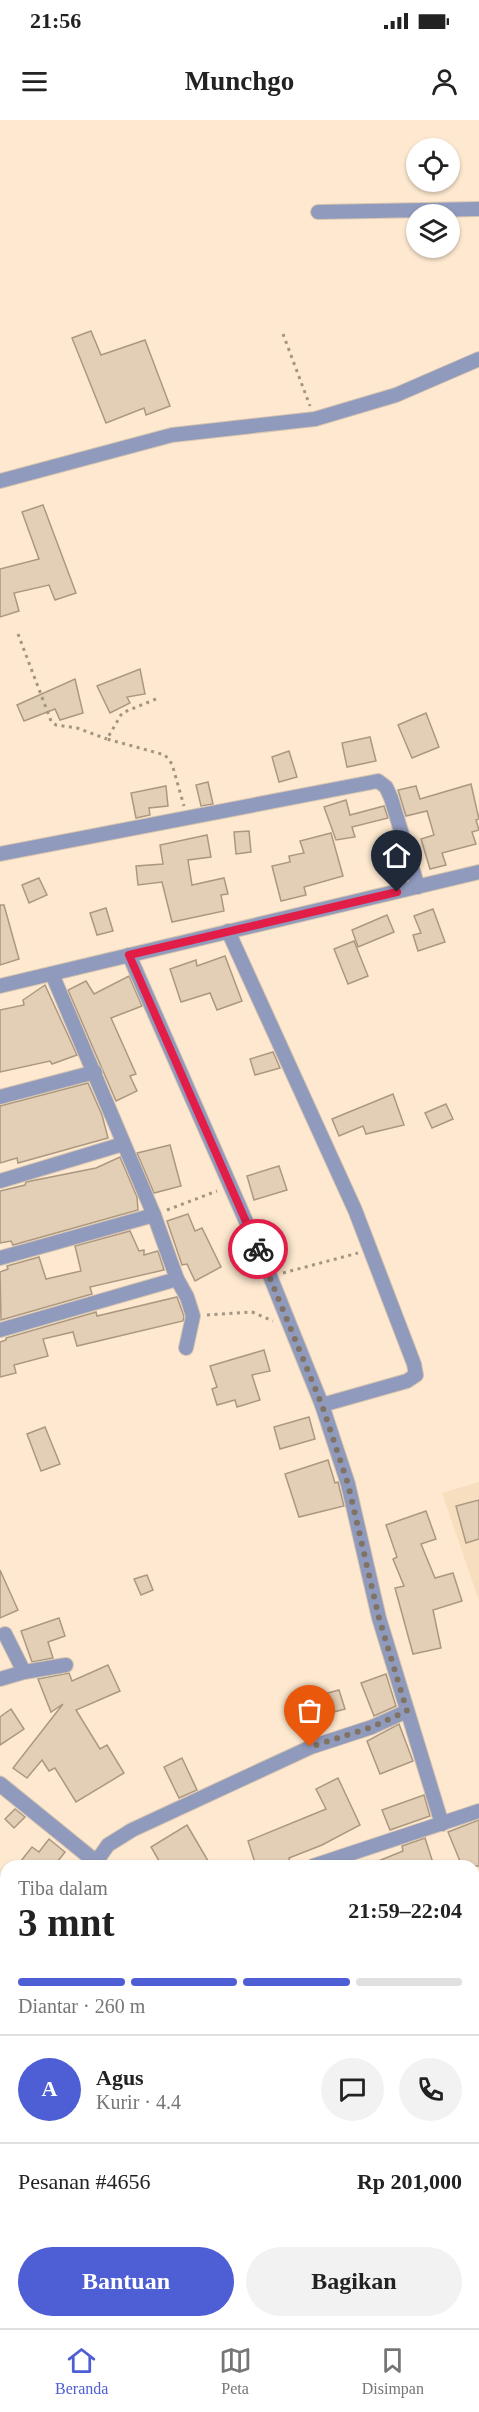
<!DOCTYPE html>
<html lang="id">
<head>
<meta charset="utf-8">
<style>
	body { margin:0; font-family:Georgia,serif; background:#f2f2f2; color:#222; height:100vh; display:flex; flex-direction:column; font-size:22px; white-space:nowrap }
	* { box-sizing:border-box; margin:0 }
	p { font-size:20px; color:#767676 }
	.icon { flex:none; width:33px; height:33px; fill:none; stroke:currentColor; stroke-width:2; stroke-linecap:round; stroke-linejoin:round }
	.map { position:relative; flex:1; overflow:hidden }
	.side { position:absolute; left:0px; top:1740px; width:480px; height:468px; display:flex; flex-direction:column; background:#fff; border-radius:18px 18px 0 0; box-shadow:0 2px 4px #0004 }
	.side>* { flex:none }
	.buttons { position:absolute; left:406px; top:18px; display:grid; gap:12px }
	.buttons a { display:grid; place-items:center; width:54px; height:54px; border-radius:50%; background:#fff; box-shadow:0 2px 4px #0004; font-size:30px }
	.pin { position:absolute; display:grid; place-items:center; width:51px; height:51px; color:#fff; margin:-62px -26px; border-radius:50% 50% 50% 0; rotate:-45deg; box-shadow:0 0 6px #0007 }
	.pin .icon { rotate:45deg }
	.courier { position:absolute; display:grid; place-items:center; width:60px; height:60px; margin:-30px; border:4px solid #e11d48; border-radius:50%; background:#fff; color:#222; box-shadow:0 2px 8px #0007 }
	.overview em { font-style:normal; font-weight:700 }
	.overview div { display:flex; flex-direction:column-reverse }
	.overview { display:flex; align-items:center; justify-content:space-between; height:102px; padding:0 18px }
	h1 { font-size:39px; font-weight:700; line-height:45px }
	.bar { display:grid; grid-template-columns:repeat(4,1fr); gap:9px 6px; align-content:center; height:72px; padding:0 18px }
	.bar i { height:8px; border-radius:4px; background:#e0e0e0 }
	.bar .current { background:#4e5ed4 }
	.bar p { grid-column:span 4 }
	.line { display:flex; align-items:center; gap:15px; padding:0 18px; border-top:2px solid #e0e0e0 }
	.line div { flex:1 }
	.round { display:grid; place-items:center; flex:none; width:63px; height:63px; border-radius:32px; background:#f2f2f2 }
	.button { display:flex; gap:12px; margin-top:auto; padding:12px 18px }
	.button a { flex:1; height:69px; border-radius:36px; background:#4e5ed4; color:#fff; font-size:24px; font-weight:700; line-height:69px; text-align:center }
	.button a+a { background:#f2f2f2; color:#222 }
	.status { display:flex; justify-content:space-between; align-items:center; height:42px; padding:0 30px; background:#fff; direction:ltr }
	.status svg { height:16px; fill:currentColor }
	header { display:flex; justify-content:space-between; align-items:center; height:78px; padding:0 18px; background:#fff; font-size:27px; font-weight:700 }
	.dock { display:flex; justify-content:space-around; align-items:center; height:84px; border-top:2px solid #e0e0e0; background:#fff; font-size:16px; color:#767676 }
	.dock a { display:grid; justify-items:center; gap:3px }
	.dock .current { color:#4e5ed4 }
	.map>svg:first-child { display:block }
	.built { fill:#f7debf }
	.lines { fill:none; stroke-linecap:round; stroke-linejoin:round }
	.canal { stroke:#8b9eec; stroke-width:16 }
	.building { fill:#e3ceb6; stroke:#ac9881; stroke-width:1.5 }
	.minor-casing { stroke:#d7c5af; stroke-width:16 }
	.tertiary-casing { stroke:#d7c5af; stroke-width:17 }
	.path { stroke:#a39583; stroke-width:3; stroke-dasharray:3 4.5; stroke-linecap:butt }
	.minor { stroke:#909abd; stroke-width:14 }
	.tertiary { stroke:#909abd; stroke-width:15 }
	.done { stroke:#807364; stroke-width:6; stroke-dasharray:0 10.8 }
	.route { stroke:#e11d48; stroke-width:8 }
</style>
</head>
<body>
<div class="status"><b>21:56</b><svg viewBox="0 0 49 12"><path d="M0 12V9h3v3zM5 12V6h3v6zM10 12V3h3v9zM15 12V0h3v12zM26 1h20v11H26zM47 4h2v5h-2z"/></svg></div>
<header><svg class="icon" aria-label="menu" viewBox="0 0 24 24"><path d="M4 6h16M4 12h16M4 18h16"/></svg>Munchgo<svg class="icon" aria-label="person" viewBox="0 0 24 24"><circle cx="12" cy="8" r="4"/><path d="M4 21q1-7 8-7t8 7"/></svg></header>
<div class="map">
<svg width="479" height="2208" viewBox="0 0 479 2208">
	<rect width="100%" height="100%" fill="#fee9d0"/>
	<polygon class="built" points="479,1362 479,1481 442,1373"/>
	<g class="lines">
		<g class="canal">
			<polyline points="0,1792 6,1794"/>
			<polyline points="474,2085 479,2089"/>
		</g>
	</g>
	<g class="building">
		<polygon points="91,211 101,235 145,220 170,286 146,295 144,288 106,303 72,218"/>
		<polygon points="43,385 76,473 55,480 49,465 14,473 19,491 0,497 0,449 39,439 22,392"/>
		<polygon points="140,549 145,574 127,577 130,583 110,593 97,566"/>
		<polygon points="75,559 83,593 60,600 55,589 24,601 17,585"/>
		<polygon points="426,593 439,627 412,638 398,605"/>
		<polygon points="370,617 376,641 347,647 342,623"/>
		<polygon points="289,631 297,657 279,662 272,637"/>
		<polygon points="208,662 213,684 201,686 196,665"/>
		<polygon points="471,664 479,699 476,700 479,710 472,712 476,724 442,733 446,745 430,749 421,719 434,715 427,691 406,696 398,670 416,666 420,679"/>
		<polygon points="166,666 168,686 149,688 150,695 136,698 131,673"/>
		<polygon points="346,680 350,695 384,686 388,698 352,707 355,717 336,720 324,687"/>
		<polygon points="249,711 251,732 236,734 234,712"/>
		<polygon points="331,713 343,756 304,767 306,775 281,781 272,746 290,742 289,736 304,733 300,721"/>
		<polygon points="207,715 211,737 188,740 192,765 224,758 228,774 221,775 224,791 172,802 162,762 138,765 136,746 163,744 160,725"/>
		<polygon points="39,758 47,775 29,783 22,765"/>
		<polygon points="0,785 4,785 19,839 0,845"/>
		<polygon points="106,788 113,811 97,815 90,793"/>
		<polygon points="433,789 445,822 418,831 413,815 421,813 414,796"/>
		<polygon points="387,795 394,812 358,827 352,810"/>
		<polygon points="354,821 368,856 348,864 334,829"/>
		<polygon points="225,836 242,881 217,890 210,873 181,882 170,849 196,840 197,846"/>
		<polygon points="129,856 142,886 111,898 136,954 130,956 137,971 116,981 68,870 86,861 94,874"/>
		<polygon points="45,865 77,935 52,944 50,941 0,952 0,890 24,885 23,880"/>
		<polygon points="273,932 280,948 255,955 250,939"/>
		<polygon points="88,963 102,995 108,1018 18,1043 17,1038 0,1043 0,986"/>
		<polygon points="393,974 404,1005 366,1014 363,1006 339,1016 332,999"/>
		<polygon points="446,984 453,999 432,1008 425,993"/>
		<polygon points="170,1025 181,1066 154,1073 137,1033"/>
		<polygon points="120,1037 137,1077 138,1090 13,1125 11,1121 0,1123 0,1071 25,1065 26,1062 96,1048"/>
		<polygon points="279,1046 287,1070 254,1080 247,1056"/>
		<polygon points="188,1094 195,1111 202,1108 221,1147 195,1161 187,1144 182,1145 167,1101"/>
		<polygon points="130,1111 139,1131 144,1130 144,1135 158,1131 164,1150 90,1167 92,1174 1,1200 0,1152 8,1149 7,1146 39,1137 46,1159 81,1151 75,1126"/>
		<polygon points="177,1177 184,1196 183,1201 77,1226 73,1212 43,1219 48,1236 14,1245 16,1253 0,1257 0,1222 6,1220 6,1218 96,1192 97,1196"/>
		<polygon points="264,1230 270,1251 252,1255 260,1280 237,1287 235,1280 217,1285 212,1269 217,1267 210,1246"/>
		<polygon points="309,1297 315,1319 280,1329 274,1307"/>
		<polygon points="45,1307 60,1344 41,1351 27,1314"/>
		<polygon points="328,1340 335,1363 338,1362 344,1386 299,1397 285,1354"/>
		<polygon points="479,1380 479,1419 466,1423 456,1386"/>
		<polygon points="426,1391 436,1419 421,1424 435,1458 453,1453 462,1481 433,1490 441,1528 413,1534 395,1468 404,1466 393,1439 397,1437 386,1405"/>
		<polygon points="0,1450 18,1490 0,1498"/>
		<polygon points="147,1455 153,1470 141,1475 134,1459"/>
		<polygon points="59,1498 65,1516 48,1522 53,1538 32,1542 21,1511"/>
		<polygon points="108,1545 120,1571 76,1590 100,1629 107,1625 124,1653 76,1682 55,1648 49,1651 42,1640 27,1658 13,1648 63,1584 51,1592 38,1559 69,1553 72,1561"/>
		<polygon points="386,1554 396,1586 374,1596 361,1563"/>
		<polygon points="339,1570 345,1589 323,1595 317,1576"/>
		<polygon points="11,1589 24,1609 0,1625 0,1597"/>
		<polygon points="399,1604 413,1641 380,1654 367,1621"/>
		<polygon points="182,1638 197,1670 179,1678 164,1647"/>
		<polygon points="338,1658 360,1705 322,1725 289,1738 291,1746 256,1746 248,1721 326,1689 316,1669"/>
		<polygon points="424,1675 430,1696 390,1710 382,1690"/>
		<polygon points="15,1689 25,1697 14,1708 5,1699"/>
		<polygon points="479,1700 479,1746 462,1746 448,1712"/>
		<polygon points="187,1705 211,1746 162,1746 151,1727"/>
		<polygon points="425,1718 434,1746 366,1746 403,1731 402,1726"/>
		<polygon points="49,1719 65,1732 54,1746 17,1746 32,1727 39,1732"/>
	</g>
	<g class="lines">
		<defs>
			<g id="minor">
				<polyline points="318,92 479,89"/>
				<polyline points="0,361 172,315 315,299 396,275 479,239"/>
				<polyline points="0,734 378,661 386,667 391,678 418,767"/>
				<polyline points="228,811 355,1090 414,1244 416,1255 407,1261 322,1285"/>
				<polyline points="129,835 270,1156 322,1285 348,1364 379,1498 442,1704"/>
				<polyline points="52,854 154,1095 177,1159 187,1177 193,1196 186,1228"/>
				<polyline points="0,866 479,752"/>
				<polyline points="0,977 95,952"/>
				<polyline points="0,1061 123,1024"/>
				<polyline points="0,1138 154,1095"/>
				<polyline points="0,1210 177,1159"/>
				<polyline points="24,1552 66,1545"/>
				<polyline points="0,1559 24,1552 5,1514"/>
				<polyline points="96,1742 108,1725 132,1710 311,1627 372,1607 407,1591"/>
				<polyline points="313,1746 479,1691"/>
				<polyline points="474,1814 479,1812"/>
			</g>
			<g id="tertiary">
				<polyline points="0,1664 101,1746"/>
				<polyline points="474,2033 479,2037"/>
			</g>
		</defs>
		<use href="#minor" class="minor-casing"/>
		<use href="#tertiary" class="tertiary-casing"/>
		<g class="path">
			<polyline points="283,214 310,286"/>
			<polyline points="18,514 51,601 56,605 77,608 107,619"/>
			<polyline points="156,579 122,593 107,619 165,635 172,644 184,686"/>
			<polyline points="167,1090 217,1071"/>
			<polyline points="283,1153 358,1133"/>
			<polyline points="207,1195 252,1192 273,1201"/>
		</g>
		<use href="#minor" class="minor"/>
		<use href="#tertiary" class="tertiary"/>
	</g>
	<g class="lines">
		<polyline class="done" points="258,1129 322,1285 348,1364 379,1498 407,1591 372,1607 310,1627"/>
		<polyline class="route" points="258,1129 129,835 397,772"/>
	</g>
</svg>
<div class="buttons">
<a><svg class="icon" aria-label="locate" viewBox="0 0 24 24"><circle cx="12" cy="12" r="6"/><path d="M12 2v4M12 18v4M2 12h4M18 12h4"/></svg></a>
<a><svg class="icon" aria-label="layers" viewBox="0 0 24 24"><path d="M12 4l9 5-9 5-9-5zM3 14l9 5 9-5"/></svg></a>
</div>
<div class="pin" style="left:310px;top:1627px;background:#ea580c"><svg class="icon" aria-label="bag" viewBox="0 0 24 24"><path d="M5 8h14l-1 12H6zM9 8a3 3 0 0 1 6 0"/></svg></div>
<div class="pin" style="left:397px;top:772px;background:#1f2937"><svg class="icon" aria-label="home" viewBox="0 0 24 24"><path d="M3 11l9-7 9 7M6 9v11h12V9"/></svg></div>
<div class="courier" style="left:258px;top:1129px"><svg class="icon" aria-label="bike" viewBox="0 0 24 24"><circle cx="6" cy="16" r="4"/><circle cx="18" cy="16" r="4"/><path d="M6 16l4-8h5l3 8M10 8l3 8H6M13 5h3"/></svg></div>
<section class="side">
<div class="overview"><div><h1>3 mnt</h1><p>Tiba dalam</p></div><em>21:59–22:04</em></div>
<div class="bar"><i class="current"></i><i class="current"></i><i class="current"></i><i></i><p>Diantar · 260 m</p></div>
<div class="line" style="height:108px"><b class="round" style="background:#4e5ed4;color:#fff">A</b><div><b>Agus</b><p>Kurir · 4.4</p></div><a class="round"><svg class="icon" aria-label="chat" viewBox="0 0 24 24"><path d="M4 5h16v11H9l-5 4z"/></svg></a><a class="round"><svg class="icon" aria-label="phone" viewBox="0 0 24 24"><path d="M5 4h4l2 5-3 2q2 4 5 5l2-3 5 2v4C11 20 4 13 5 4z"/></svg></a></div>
<div class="line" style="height:78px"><div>Pesanan #4656</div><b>Rp 201,000</b></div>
<div class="button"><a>Bantuan</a><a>Bagikan</a></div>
</section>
</div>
<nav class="dock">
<a class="current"><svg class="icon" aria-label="home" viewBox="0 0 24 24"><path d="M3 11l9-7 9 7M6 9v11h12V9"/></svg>Beranda</a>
<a><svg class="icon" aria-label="map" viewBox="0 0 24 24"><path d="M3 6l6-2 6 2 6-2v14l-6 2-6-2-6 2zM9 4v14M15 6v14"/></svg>Peta</a>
<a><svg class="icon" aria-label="saved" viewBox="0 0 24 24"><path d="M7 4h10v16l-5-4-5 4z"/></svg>Disimpan</a>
</nav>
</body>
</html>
